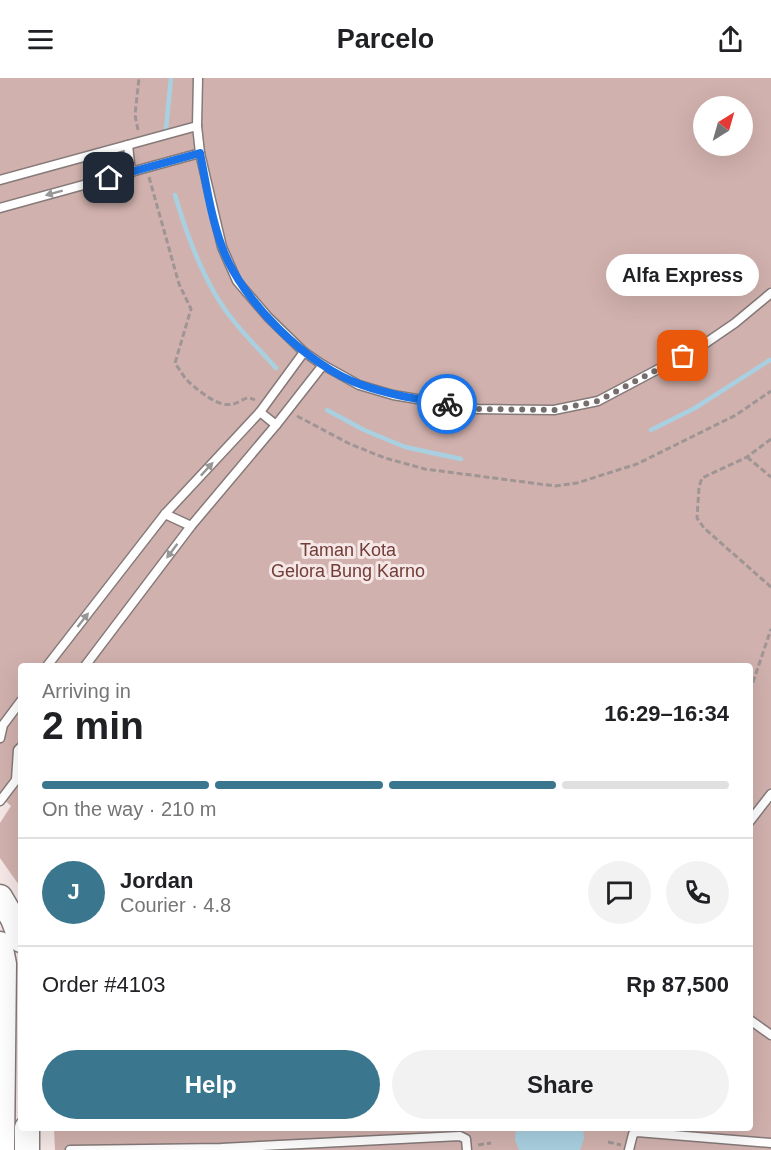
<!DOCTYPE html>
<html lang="en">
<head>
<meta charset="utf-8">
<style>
	body { margin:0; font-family:Helvetica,sans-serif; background:#f2f2f2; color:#202124; height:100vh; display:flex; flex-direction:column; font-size:22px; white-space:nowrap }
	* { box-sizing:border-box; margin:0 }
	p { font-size:20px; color:#757577 }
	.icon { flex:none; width:33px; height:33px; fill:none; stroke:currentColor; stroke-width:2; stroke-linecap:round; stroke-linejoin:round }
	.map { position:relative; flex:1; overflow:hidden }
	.drawer { position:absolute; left:18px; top:585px; width:735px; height:468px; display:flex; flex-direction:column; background:#fff; border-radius:6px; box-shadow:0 6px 24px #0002 }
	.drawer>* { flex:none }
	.needle { width:39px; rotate:37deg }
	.controls { position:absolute; left:693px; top:18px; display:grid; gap:12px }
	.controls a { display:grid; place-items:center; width:60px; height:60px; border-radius:50%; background:#fff; box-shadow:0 6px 24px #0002; font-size:30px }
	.pin { position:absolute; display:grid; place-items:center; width:51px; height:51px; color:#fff; margin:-26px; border-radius:12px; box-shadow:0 3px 9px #0006 }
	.courier { position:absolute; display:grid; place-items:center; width:60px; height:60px; margin:-30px; border:4px solid #1a73e8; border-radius:50%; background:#fff; color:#222; box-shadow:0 2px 8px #0007 }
	.bubble { position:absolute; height:42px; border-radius:21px; background:#fff; box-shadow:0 6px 24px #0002; font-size:20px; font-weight:600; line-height:42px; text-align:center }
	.summary em { font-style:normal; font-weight:600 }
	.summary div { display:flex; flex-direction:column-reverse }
	.summary { display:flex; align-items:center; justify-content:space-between; height:102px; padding:0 24px }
	h1 { font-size:39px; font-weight:600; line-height:45px }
	.bar { display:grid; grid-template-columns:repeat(4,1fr); gap:9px 6px; align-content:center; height:72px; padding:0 24px }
	.bar i { height:8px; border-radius:4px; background:#e0e0e0 }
	.bar .current { background:#3a778e }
	.bar p { grid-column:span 4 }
	.line { display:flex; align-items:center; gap:15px; padding:0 24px; border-top:2px solid #e0e0e0 }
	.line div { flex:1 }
	.round { display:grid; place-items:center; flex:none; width:63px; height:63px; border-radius:32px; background:#f2f2f2 }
	.action { display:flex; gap:12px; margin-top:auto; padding:12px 24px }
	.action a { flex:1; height:69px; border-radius:36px; background:#3a778e; color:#fff; font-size:24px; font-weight:600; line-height:69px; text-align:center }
	.action a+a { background:#f2f2f2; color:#202124 }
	header { display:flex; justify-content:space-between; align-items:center; height:78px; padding:0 24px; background:#fff; font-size:27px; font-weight:600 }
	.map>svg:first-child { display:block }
	.green { fill:#d1b1ad; fill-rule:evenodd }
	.water { fill:#a9d0e0 }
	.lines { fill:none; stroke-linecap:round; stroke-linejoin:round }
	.stream { stroke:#a9d0e0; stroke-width:4.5 }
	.lane-casing { stroke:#857a79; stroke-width:11 }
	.secondary-casing { stroke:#857a79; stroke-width:27 }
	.path { stroke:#9e9594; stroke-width:3; stroke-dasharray:6 3; stroke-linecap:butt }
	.lane { stroke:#fff; stroke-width:8 }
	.secondary { stroke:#fff; stroke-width:24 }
	.oneway { fill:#989696 }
	.done { stroke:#766e6d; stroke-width:6; stroke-dasharray:0 10.8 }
	.route { stroke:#1a73e8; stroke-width:8 }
	.labels { text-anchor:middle; stroke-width:6; stroke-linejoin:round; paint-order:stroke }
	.park-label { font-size:18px; fill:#723c38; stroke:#f4e7e6 }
</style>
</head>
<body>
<header><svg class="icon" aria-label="menu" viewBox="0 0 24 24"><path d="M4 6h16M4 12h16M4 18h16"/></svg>Parcelo<svg class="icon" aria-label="share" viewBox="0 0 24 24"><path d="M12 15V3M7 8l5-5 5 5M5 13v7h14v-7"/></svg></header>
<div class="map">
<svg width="771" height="1072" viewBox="0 0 771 1072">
	<rect width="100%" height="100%" fill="#f4e7e6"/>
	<path class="green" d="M0,0h771v1072h-716l-1,-22h696v-462h-729v222l-21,-30v-35l11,-17 -11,-10zM704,28h38v40h-38z"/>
	<polygon class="water" points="516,1050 583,1050 584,1061 580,1072 519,1072 515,1062"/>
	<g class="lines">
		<g class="stream">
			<polyline points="166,51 171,0"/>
			<path d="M175,117c12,41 30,91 58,125 13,17 29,32 43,48"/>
			<polyline points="327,332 364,352 405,369 461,381"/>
			<polyline points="651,352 695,330 770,282"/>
		</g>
		<defs>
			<g id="lane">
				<polyline points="198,0 197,48 200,75 222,169 237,203 268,239 304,274 323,287 359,307 393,317 477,331 554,332 598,323 700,269 735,245 771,215"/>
				<polyline points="128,67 131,95"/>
				<polyline points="0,102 197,48"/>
				<polyline points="0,130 200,75"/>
				<polyline points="260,334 276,347"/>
				<polyline points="165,436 191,448"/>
				<polyline points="47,588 165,436 260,334 304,274"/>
				<polyline points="85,588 191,448 276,347 323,287"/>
				<polyline points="0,660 3,647 21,623"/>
				<polyline points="0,723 16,702 18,672 21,669"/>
				<polyline points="750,743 771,716"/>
				<polyline points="750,942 771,957"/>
				<polyline points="70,1072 221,1070 460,1058 466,1061 467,1072"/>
				<polyline points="629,1072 633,1056 637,1054 771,1065"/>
			</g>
			<g id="secondary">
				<polyline points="0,819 13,841 21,862"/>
				<polyline points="0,866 4,886 2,1072"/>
				<polyline points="27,1050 27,1072"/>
			</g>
		</defs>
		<use href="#lane" class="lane-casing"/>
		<use href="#secondary" class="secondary-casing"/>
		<g class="path">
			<polyline points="138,52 135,37 139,0"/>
			<path d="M149,99l30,107 12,25 -16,54c5,7 9,15 15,20 9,8 29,25 43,21 9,-2 12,-9 22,-4"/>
			<polyline points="297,338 350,366 385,380 425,391 555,408 577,405 637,386 736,337 771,313"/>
			<polyline points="771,361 747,379 702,400 699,409 697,440 704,450 771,509"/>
			<polyline points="747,379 771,399"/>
			<polyline points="750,613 771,551"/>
			<polyline points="608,1064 621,1067"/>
			<polyline points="478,1067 491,1065"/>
		</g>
		<use href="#lane" class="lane"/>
		<use href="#secondary" class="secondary"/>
	</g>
	<defs><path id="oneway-solid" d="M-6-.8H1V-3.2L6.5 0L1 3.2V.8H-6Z" transform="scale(1.5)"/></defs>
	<g class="oneway">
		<use href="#oneway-solid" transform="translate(54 115) rotate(165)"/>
		<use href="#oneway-solid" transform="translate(207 391) rotate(-47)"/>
		<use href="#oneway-solid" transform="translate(172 473) rotate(127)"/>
		<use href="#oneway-solid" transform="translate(83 542) rotate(-52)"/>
	</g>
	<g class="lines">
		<polyline class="done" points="447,326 477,331 554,332 598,323 683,278"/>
		<path class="route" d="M109,100l91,-25c6,31 11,64 22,94 19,53 86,120 140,138 28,10 56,14 85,19"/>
	</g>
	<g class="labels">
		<g class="park-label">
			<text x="348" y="478">Taman Kota<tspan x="348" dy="21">Gelora Bung Karno</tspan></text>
		</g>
	</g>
</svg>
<div class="controls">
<a><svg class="needle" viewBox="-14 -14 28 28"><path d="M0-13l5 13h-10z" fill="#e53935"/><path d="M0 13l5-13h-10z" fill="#757577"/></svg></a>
</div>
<div class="pin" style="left:683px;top:278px;background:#ea580c"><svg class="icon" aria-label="bag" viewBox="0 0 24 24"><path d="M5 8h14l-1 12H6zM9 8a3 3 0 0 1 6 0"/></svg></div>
<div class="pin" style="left:109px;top:100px;background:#1f2937"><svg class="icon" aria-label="home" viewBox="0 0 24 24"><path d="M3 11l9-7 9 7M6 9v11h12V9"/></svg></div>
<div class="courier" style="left:447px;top:326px"><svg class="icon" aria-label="bike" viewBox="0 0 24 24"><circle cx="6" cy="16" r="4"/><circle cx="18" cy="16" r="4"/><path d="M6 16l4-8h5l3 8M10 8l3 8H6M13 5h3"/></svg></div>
<div class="bubble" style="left:606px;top:176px;width:153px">Alfa Express</div>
<section class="drawer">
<div class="summary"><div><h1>2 min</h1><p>Arriving in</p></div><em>16:29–16:34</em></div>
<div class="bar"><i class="current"></i><i class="current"></i><i class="current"></i><i></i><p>On the way · 210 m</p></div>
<div class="line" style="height:108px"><b class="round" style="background:#3a778e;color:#fff">J</b><div><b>Jordan</b><p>Courier · 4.8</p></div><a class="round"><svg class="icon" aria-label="chat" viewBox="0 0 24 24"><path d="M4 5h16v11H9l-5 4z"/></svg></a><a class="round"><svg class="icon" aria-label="phone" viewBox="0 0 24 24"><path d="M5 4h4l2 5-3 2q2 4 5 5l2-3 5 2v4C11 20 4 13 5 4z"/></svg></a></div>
<div class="line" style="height:78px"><div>Order #4103</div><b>Rp 87,500</b></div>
<div class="action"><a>Help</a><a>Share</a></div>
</section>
</div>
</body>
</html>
